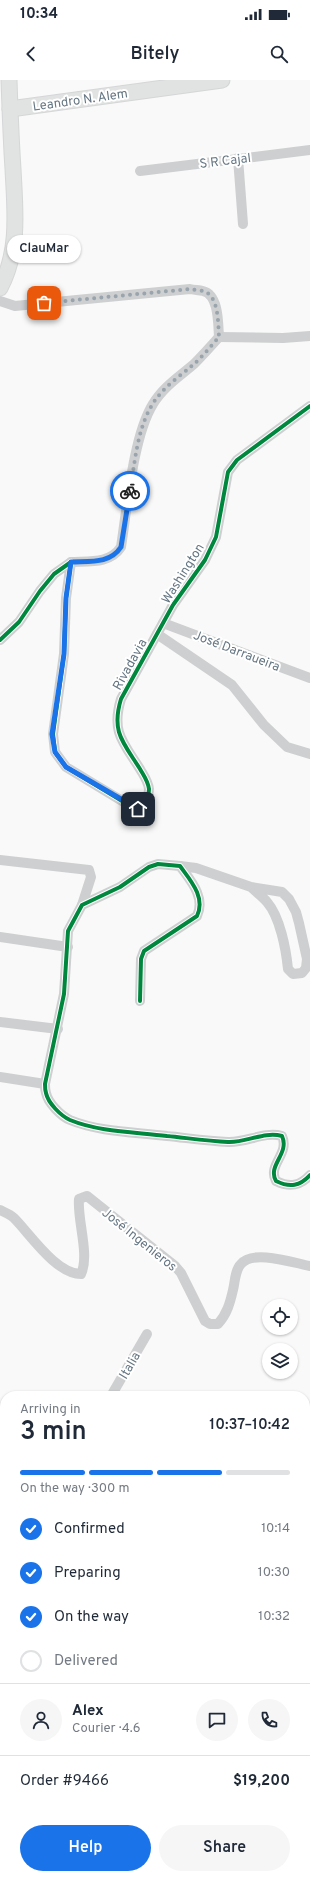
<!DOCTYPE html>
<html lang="en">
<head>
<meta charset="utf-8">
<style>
	body { margin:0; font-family:Overpass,sans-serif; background:#f6f6f7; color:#1f2937; height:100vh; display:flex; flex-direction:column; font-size:15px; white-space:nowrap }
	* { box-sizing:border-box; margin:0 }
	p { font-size:13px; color:#747a83 }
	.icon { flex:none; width:22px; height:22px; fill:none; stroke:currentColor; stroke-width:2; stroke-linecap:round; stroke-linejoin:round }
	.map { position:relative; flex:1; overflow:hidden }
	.drawer { position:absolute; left:0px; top:1311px; width:310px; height:488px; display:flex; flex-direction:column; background:#fff; border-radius:16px 16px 0 0; box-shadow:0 1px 3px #0004 }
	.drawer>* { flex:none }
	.fabs { position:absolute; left:262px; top:1219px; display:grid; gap:8px }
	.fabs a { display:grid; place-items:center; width:36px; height:36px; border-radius:50%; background:#fff; box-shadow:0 1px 3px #0004; font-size:20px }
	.pin { position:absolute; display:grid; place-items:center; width:34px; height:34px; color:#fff; margin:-17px; border-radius:8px; box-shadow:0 2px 6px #0006 }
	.courier { position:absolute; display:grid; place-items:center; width:40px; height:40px; margin:-20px; border:3px solid #1a73e8; border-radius:50%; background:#fff; color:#222; box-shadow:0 1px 5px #0007 }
	.bubble { position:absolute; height:28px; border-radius:14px; background:#fff; box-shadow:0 1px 3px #0004; font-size:13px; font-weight:600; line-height:28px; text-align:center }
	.headline em { font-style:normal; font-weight:600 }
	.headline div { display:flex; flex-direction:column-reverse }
	.headline { display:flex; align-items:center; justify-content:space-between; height:68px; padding:0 20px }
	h1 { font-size:26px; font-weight:600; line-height:30px }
	.bar { display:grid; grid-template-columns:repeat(4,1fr); gap:6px 4px; align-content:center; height:48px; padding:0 20px }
	.bar i { height:5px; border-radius:3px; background:#e0e1e3 }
	.bar .on { background:#1a73e8 }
	.bar p { grid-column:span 4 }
	.line { display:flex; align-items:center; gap:10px; padding:0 20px; border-top:1px solid #e0e1e3 }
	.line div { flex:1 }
	.round { display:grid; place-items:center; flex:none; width:42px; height:42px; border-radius:21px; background:#f6f6f7 }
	ol { padding:0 20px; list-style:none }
	li { display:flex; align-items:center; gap:12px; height:44px }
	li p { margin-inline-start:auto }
	li .icon { padding:4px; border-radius:50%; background:#1a73e8; color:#fff; stroke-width:4 }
	li:last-child { color:#747a83 }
	li i { width:22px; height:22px; border:2px solid #e0e1e3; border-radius:50% }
	.action { display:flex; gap:8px; margin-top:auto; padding:8px 20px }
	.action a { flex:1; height:46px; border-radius:24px; background:#1a73e8; color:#fff; font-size:16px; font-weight:600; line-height:46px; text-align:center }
	.action a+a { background:#f6f6f7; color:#1f2937 }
	.status { display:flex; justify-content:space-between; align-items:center; height:28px; padding:0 20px; background:#fff; direction:ltr }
	.status svg { height:11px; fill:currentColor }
	header { display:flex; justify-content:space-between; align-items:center; height:52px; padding:0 20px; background:#fff; font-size:18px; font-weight:600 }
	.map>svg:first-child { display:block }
	.green { fill:#e8ebe6 }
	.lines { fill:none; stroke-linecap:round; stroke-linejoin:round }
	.secondary-casing { stroke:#d5d6d7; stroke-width:17 }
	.street { stroke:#cecfd0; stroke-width:10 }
	.secondary { stroke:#e1e2e2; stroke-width:15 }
	.cycleway-casing { stroke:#fff; stroke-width:6 }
	.cycleway { stroke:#00873e; stroke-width:4 }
	.done { stroke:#99a4ac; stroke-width:4; stroke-dasharray:0 7.2 }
	.route { stroke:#1a73e8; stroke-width:5 }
	.labels { text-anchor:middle; stroke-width:4; stroke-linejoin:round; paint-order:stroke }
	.street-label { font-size:13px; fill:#657683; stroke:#fff }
</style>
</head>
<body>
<div class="status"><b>10:34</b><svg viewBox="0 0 49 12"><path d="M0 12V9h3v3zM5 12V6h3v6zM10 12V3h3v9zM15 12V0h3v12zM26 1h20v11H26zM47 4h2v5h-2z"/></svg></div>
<header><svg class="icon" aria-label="back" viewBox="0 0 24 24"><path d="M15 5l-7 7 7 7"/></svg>Bitely<svg class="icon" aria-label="search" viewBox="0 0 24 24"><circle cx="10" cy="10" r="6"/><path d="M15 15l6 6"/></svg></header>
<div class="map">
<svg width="310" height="1799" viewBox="0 0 310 1799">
	<rect width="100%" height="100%" fill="#f9f9f9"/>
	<polygon class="green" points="0,1724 5,1728 5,1794 39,1794 40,1799 0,1799"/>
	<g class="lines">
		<defs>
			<g id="secondary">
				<polyline points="10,29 222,0"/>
				<path d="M0,208c20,-38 15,-78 13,-119 -2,-30 -3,-59 -4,-89"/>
				<polyline points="305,1639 310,1613"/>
				<polyline points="296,1799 296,1794"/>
			</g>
		</defs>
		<use href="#secondary" class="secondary-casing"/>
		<g class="street">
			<polyline points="238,78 243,144"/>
			<polyline points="140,91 310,70"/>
			<path d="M0,221l15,5 175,-17c4,1 9,1 13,2 16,4 15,32 16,46"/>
			<polyline points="219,257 283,258 310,256"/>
			<path d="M71,482c18,-1 39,2 50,-15 6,-38 12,-111 32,-143 10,-17 27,-28 41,-40 9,-9 17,-18 25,-27"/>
			<polyline points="163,543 310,598"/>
			<polyline points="157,554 232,605 264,645 287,667 310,674"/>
			<path d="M0,560l19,-18 21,-31 14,-17 17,-12 -5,36 -2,56 -11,80 2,18 11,15 66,40 6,2 7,-5c2,-5 4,-10 4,-15 -1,-8 -5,-13 -9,-20 -17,-27 -29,-37 -19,-70l52,-94 32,-45 11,-23 12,-65 9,-12 73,-54"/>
			<polyline points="0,780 89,790 91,797 82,825"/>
			<path d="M180,786l16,2 55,19 31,5 7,7 7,13 3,11 8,36 -1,9 -4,5 -9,1 -5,-5c-2,-20 -8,-52 -21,-67 -5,-6 -11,-10 -16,-15"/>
			<polyline points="0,857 68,867"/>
			<path d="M140,921l1,-42 3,-8 53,-35c9,-19 -7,-36 -17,-50l-22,-2 -9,3 -29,20 -38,18 -14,26 -4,63 -19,90c0,2 0,6 1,9 2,10 15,23 24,27 29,12 65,12 97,16 20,2 40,5 61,6 18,1 36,-11 54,-6 8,18 -15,29 -6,45 14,7 24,5 34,-6"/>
			<polyline points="0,942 58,949"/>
			<polyline points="0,997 45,1004"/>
			<path d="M0,1130c4,2 10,4 14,8 16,16 42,56 67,56 9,-19 -4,-54 -2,-75l8,-3 88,70 6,7 24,48 5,3h8c9,-10 12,-21 15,-34 2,-8 2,-20 8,-26 12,-15 53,-1 69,2"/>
			<polyline points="111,1316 147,1254"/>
			<polyline points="0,1381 5,1388"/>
			<polyline points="0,1423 5,1417"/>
			<polyline points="0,1444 5,1459"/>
			<polyline points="305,1472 310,1471"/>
			<polyline points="305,1533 310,1534"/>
			<polyline points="0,1638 5,1640"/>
			<polyline points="0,1678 5,1678"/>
			<polyline points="0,1716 5,1720"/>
			<polyline points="47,1794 48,1799"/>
		</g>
		<use href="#secondary" class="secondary"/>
		<defs>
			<g id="cycleway">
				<path d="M0,560l19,-18 21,-31 14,-17 17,-12 -5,36 -2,56 -11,80 2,18 11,15 66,40 6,2 7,-5c2,-5 4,-10 4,-15 -1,-8 -5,-13 -9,-20 -17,-27 -29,-37 -19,-70l52,-94 32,-45 11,-23 12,-65 9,-12 73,-54"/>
				<path d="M140,921l1,-42 3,-8 53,-35c9,-19 -7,-36 -17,-50l-22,-2 -9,3 -29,20 -38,18 -14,26 -4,63 -19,90c0,2 0,6 1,9 2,10 15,23 24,27 29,12 65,12 97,16 20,2 40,5 61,6 18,1 36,-11 54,-6 8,18 -15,29 -6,45 14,7 24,5 34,-6"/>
			</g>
		</defs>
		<use href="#cycleway" class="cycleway-casing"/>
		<use href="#cycleway" class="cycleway"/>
	</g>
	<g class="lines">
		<path class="done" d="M44,223l146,-14c4,1 9,1 13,2 16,4 15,32 16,46 -8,9 -16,19 -25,27 -14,12 -32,24 -42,41 -15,25 -17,57 -22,86"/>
		<path class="route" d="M130,411l-9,56c-11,17 -31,14 -50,15l-5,36 -2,56 -12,80 3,18 11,15 72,42"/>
	</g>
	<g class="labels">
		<g class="street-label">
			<text transform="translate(80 19) rotate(-8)" y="5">Leandro N. Alem</text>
			<text transform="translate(225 80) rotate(-7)" y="5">S R Cajal</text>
			<text transform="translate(182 493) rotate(-58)" y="5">Washington</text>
			<text transform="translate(237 570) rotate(21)" y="5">José Darraueira</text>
			<text transform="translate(129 584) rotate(-61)" y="5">Rivadavia</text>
			<text transform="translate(140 1159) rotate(39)" y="5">José Ingenieros</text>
			<text transform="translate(129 1285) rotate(-60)" y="5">Italia</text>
		</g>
	</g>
</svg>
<div class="fabs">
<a><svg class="icon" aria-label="locate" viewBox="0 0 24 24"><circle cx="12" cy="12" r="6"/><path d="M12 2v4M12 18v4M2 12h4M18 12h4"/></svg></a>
<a><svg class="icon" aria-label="layers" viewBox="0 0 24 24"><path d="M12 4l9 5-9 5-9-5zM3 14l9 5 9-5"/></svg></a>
</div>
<div class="pin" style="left:44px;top:223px;background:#ea580c"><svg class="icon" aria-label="bag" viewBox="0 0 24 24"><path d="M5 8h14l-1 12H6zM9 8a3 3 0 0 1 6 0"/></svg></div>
<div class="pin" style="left:138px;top:729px;background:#1f2937"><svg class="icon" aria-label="home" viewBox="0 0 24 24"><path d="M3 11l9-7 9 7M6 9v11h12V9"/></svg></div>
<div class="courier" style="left:130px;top:411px"><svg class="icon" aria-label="bike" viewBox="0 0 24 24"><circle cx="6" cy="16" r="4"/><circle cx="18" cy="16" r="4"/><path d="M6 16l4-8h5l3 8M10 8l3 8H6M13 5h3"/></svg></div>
<div class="bubble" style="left:7px;top:155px;width:74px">ClauMar</div>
<section class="drawer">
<div class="headline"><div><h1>3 min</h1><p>Arriving in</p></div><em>10:37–10:42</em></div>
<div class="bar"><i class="on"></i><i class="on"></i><i class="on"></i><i></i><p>On the way · 300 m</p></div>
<ol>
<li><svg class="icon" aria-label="check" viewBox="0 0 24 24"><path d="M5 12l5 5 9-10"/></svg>Confirmed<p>10:14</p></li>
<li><svg class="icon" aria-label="check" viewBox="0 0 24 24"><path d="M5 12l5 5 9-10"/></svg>Preparing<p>10:30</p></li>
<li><svg class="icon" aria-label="check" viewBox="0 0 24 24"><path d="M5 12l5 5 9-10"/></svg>On the way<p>10:32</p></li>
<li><i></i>Delivered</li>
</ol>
<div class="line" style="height:72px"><a class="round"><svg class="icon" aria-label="person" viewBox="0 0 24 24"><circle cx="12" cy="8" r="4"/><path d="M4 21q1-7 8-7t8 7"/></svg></a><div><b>Alex</b><p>Courier · 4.6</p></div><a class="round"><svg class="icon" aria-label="chat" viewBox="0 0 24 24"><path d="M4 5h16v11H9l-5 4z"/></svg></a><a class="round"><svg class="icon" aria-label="phone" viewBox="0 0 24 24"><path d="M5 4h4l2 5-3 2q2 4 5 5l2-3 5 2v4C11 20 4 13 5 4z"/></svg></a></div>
<div class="line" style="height:52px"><div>Order #9466</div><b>$19,200</b></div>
<div class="action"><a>Help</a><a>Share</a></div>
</section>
</div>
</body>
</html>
